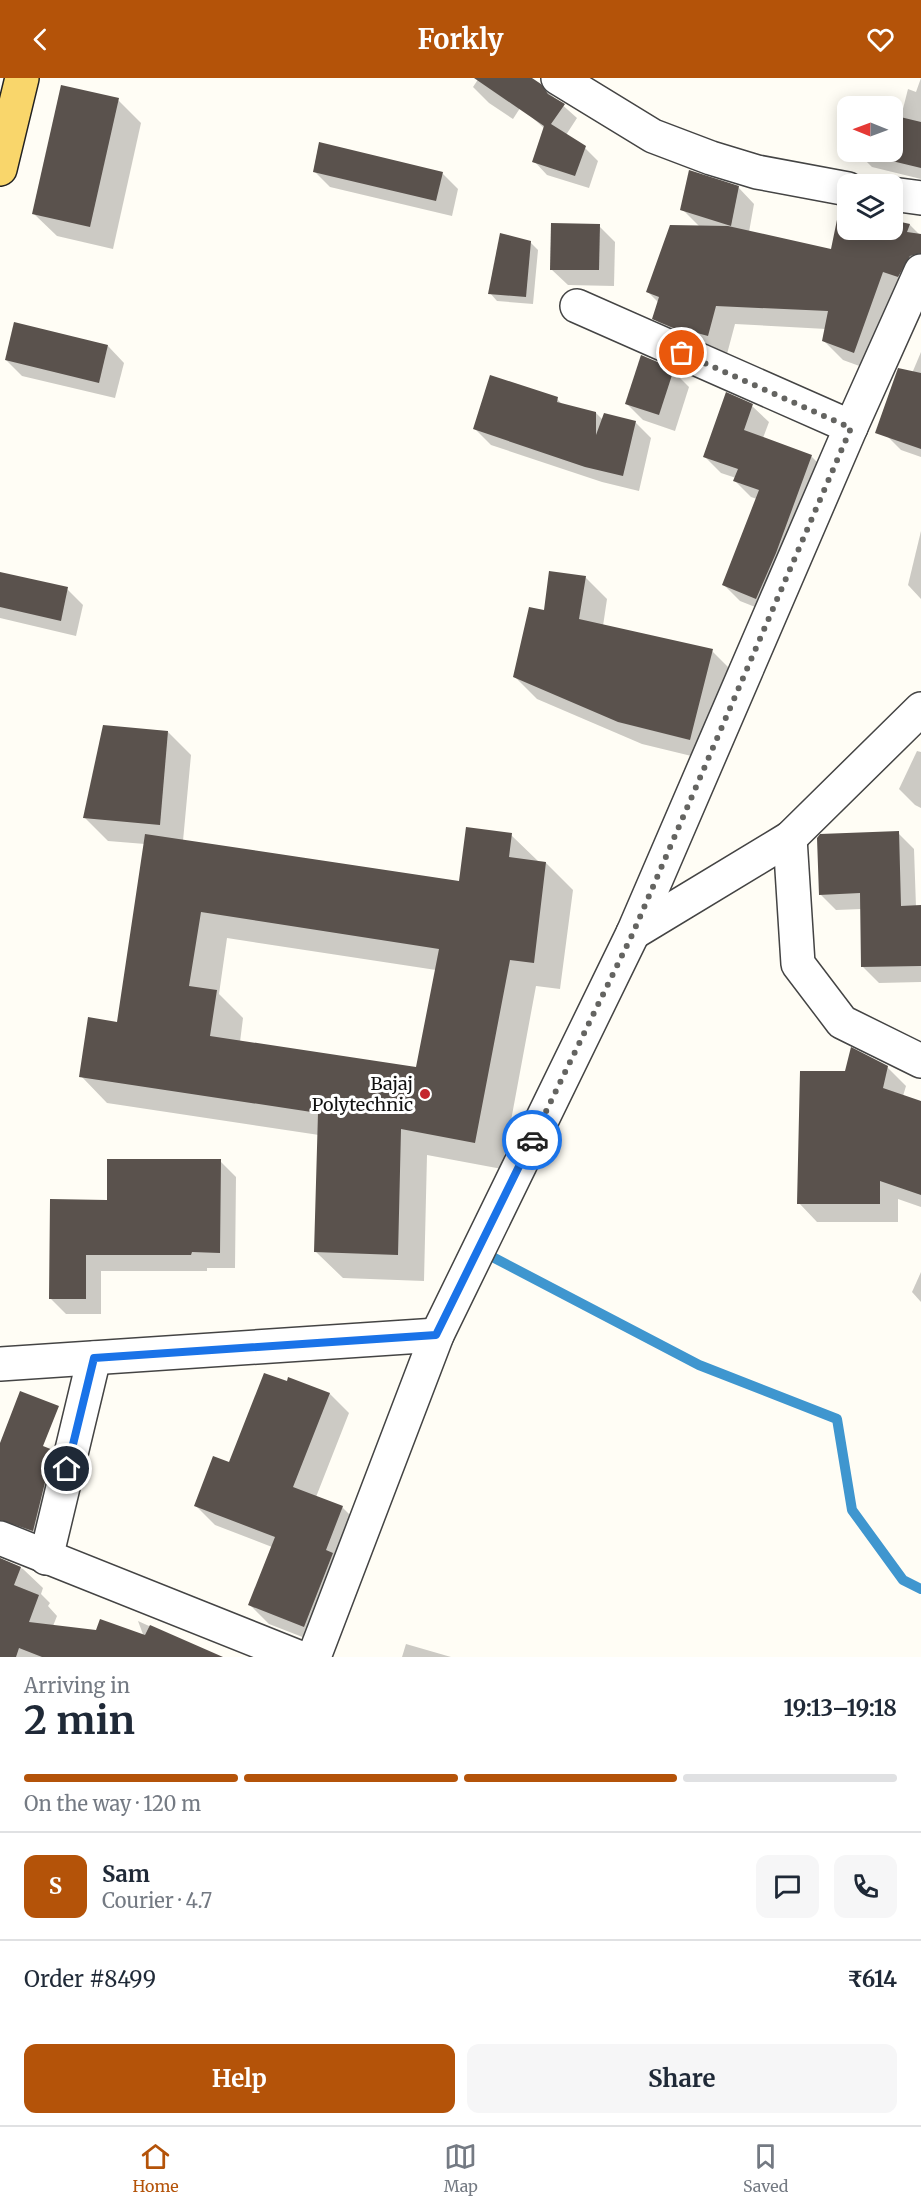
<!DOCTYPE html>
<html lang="en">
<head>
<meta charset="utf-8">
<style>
	body { margin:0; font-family:Merriweather,serif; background:#f6f6f7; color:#1f2937; height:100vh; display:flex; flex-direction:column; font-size:22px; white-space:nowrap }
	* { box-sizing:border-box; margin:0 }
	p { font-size:20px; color:#747a83 }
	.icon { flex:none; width:33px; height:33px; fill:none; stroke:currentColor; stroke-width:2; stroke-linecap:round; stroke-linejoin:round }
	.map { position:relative; height:1579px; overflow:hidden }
	.sheet { display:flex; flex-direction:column; background:#fff; flex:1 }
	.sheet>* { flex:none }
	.needle { width:39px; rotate:271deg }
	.fabs { position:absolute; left:837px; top:18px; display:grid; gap:12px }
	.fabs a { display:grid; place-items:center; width:66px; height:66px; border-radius:12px; background:#fff; box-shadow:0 3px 15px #0003; font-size:30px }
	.pin { position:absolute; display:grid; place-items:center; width:51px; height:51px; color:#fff; margin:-26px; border:3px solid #fff; border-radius:50%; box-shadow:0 2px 6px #0007 }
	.courier { position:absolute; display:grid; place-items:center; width:60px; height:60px; margin:-30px; border:4px solid #1a73e8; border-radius:50%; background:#fff; color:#222; box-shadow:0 2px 8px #0007 }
	.headline em { font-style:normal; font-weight:700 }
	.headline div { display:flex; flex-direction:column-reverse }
	.headline { display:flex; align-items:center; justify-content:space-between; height:102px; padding:0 24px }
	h1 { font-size:39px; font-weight:700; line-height:45px }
	.bar { display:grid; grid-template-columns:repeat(4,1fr); gap:9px 6px; align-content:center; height:72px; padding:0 24px }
	.bar i { height:8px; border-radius:4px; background:#e0e1e3 }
	.bar .on { background:#b45309 }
	.bar p { grid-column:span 4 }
	.line { display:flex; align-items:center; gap:15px; padding:0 24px; border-top:2px solid #e0e1e3 }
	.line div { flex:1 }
	.round { display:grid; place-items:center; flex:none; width:63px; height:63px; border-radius:12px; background:#f6f6f7 }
	.button { display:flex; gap:12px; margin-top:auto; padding:12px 24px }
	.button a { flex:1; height:69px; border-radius:12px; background:#b45309; color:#fff; font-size:24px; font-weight:700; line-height:69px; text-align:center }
	.button a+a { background:#f6f6f7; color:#1f2937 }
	header { display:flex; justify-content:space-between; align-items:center; height:78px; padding:0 24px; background:#b45309; color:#fff; font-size:27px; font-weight:700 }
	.tabs { display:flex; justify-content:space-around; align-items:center; height:84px; border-top:2px solid #e0e1e3; background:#fff; font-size:16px; color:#747a83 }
	.tabs a { display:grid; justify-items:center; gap:3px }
	.tabs .on { color:#b45309 }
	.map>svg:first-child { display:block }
	.shadow { fill:#0003; fill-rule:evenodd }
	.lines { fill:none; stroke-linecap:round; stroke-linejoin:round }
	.stream { stroke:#3f96cf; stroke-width:10 }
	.building { fill:#5a524d; fill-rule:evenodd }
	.minor-casing { stroke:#444; stroke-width:36 }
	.major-casing { stroke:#222; stroke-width:36 }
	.minor { stroke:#fff; stroke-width:33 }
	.major { stroke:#f9d66b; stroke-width:33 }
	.done { stroke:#646461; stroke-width:6; stroke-dasharray:0 10.8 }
	.route { stroke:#1a73e8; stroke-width:8 }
	.poi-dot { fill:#c4262e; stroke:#fff; stroke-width:2 }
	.labels { text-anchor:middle; stroke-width:6; stroke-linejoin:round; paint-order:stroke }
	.poi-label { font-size:18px; fill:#111; stroke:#fff; text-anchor:end }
</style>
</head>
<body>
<header><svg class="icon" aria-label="back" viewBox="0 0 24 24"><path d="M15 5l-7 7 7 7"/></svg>Forkly<svg class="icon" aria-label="heart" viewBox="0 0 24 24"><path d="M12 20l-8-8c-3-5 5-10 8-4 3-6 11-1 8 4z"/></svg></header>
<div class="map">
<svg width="921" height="1579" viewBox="0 0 921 1579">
	<rect width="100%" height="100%" fill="#fffdf5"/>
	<g class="shadow">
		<polygon points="479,0 514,0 524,24 513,41 489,25 473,9"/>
		<polygon points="526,0 540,7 577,40 566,57 585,70 598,83 589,110 547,97 534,83 545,51 525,33"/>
		<polygon points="921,0 921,101 872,89 857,74 892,74 908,11 916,14"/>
		<polygon points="118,22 141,45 113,171 57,158 33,135"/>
		<polygon points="314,93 442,95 458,111 452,138 330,109"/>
		<polygon points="738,109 754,126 749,154 832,173 848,152 892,152 892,144 910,147 921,158 921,187 873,293 843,282 824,263 826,251 735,246 727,276 673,259 654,240 659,225 648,214 700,149 682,131"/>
		<polygon points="599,148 615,164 614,208 568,207 551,191"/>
		<polygon points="530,164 538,172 533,226 497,223 490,215"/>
		<polygon points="108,268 124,285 115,320 22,298 6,282"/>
		<polygon points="921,274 921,379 901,372 886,357"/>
		<polygon points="673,293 689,309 675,353 643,342 627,326"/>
		<polygon points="557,321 564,328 596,335 603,342 635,344 651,360 639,413 602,404 491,367 475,351"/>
		<polygon points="752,328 769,344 763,360 811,378 827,394 773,536 740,523 724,507 757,421 751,419 735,403 736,400 721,395 705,379"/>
		<polygon points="921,453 921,521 908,507"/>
		<polygon points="0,495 67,511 83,527 76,558 0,540"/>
		<polygon points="585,499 607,521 603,548 712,573 734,595 712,683 642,666 537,621 515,599 545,534"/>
		<path d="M168,654l23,23 -8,86 277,42 51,-48 28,27 7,1 27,27 -13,99 -24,-3 -34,183 -75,-14 -3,126 -81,-3 -27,-26 3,-117 -212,-32 -26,-27 38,-52 26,-180 -37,-3 -23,-23zM227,860l209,32 -18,99 -178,-27 3,-24 -24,-24z"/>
		<polygon points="917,673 921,674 921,730 915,727 899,711"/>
		<polygon points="898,755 914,771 916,829 921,829 921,904 879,905 863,889 862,831 836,832 820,816"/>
		<polygon points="887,989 906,1008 903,1018 921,1024 921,1129 898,1121 898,1144 817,1144 799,1125 846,994"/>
		<polygon points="220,1083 236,1099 235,1190 207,1190 207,1193 101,1193 101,1236 66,1236 50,1220 109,1124"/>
		<polygon points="921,1194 921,1224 912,1214"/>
		<polygon points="289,1301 330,1316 349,1335 316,1419 342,1429 361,1448 323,1567 269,1546 250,1527 272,1469 215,1447 196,1428 230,1386 288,1305"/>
		<polygon points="52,1373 68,1389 49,1468 23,1458 7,1442"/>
		<polygon points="0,1482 23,1491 43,1510 41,1516 50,1525 48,1528 57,1538 53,1548 144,1559 138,1543 189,1566 202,1579 13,1579 0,1574"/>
		<polygon points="406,1566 451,1579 402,1579"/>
	</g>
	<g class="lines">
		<polyline class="stream" points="481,1173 699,1287 837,1341 852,1432 903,1502 921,1511"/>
	</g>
	<g class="building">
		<polygon points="474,0 532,0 541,6 548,16 565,26 551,46 586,68 575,98 532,84 544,48"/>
		<polygon points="61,7 119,20 90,149 32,136"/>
		<polygon points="892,37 921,44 921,90 892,83"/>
		<polygon points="319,64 443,94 436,123 313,94"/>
		<polygon points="689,92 739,108 731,148 680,132"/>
		<polygon points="839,132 848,133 848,152 892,152 892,142 910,146 907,154 921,156 921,175 910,178 898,199 883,194 854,275 822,263 828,233 716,228 708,258 686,252 685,255 652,241 659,219 646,214 670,147 728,148 831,171"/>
		<polygon points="551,145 600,146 599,192 550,192"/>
		<polygon points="500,155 531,163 526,219 488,216"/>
		<polygon points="14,244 108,267 99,305 5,282"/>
		<polygon points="641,277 674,291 659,337 625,326"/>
		<polygon points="898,290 921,295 921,371 875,355"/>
		<polygon points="490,297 558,319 557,324 596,334 596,357 604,335 636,343 623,398 585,389 473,351"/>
		<polygon points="726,314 753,326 744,352 812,377 776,475 756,521 722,507 759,412 733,403 738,391 703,379"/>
		<polygon points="549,493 586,498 579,541 713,571 690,662 618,644 513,599 529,529 544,532"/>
		<polygon points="0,494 68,509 61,543 0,529"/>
		<polygon points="103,647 168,653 160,747 83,740"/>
		<path d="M466,749l46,6 -3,24 37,5 -12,101 -24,-3 -35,183 -74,-14 -3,126 -84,-3 4,-139 -239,-36 9,-60 29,5 28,-188 314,47zM201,834l238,37 -23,118 -206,-31 7,-46 -28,-4z"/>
		<polygon points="899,753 901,828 921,827 921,888 861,889 860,815 819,817 817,760 820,756"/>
		<polygon points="851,969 888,988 883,1010 921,1023 921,1117 880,1103 880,1126 797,1126 800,993 845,993"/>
		<polygon points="107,1081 221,1081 220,1175 192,1174 191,1177 86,1177 86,1221 49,1221 50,1121 107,1122"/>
		<polygon points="264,1295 287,1303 288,1299 330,1315 293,1409 343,1428 326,1472 333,1475 304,1549 248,1527 275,1459 194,1428 213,1378 229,1384"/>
		<polygon points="20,1313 59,1328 43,1368 53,1372 33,1453 0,1442 0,1365"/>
		<polygon points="0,1480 21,1489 14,1507 39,1517 29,1544 96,1552 100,1541 145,1557 150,1547 223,1579 42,1579 19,1570 16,1579 0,1579"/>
	</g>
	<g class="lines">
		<defs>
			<g id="minor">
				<polyline points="558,0 653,58 711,80 757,94 848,111"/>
				<polyline points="892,116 921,120"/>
				<polyline points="577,228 851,349"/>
				<polyline points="790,760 798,886 842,944 921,983"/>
				<polyline points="633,855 790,760 921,631"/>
				<polyline points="0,1286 437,1257"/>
				<polyline points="0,1460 298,1579"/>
				<polyline points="46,1480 94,1280"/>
				<polyline points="314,1579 437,1257 633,855 851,349 921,193"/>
			</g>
			<polyline id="major" points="0,91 22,0"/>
		</defs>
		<use href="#minor" class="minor-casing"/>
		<use href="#major" class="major-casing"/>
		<use href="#minor" class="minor"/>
		<use href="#major" class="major"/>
	</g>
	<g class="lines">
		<polyline class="done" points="532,1062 633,855 851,350 682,275"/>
		<polyline class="route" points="67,1391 94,1280 436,1257 532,1062"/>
	</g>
	<circle class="poi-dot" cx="425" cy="1016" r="6"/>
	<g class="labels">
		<g class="poi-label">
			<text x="413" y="1012">Bajaj<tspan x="413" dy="21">Polytechnic</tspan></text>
		</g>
	</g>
</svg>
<div class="fabs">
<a><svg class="needle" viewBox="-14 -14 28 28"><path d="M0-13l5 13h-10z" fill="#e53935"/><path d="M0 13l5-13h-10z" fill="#747a83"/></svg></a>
<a><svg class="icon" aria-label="layers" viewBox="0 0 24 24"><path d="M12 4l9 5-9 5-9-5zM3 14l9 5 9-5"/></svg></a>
</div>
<div class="pin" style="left:682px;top:275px;background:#ea580c"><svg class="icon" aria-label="bag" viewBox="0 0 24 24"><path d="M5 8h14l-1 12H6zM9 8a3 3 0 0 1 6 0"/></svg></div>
<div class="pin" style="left:67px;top:1391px;background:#1f2937"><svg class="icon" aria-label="home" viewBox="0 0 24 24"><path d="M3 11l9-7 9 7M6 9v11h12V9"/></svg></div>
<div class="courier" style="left:532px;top:1062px"><svg class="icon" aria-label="car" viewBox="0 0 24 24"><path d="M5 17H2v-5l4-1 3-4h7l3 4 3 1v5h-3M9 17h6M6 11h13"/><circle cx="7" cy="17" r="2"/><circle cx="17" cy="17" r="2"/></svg></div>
</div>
<section class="sheet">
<div class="headline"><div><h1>2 min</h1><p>Arriving in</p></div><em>19:13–19:18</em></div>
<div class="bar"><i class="on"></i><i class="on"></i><i class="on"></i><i></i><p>On the way · 120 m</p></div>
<div class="line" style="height:108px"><b class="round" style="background:#b45309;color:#fff">S</b><div><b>Sam</b><p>Courier · 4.7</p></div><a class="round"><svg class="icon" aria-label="chat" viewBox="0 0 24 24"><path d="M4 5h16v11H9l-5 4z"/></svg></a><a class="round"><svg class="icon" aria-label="phone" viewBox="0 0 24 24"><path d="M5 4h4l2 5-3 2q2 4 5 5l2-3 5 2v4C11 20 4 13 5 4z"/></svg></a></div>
<div class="line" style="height:78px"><div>Order #8499</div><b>₹614</b></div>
<div class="button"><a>Help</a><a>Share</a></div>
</section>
<nav class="tabs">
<a class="on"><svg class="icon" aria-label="home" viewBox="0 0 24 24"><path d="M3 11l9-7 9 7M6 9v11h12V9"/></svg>Home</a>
<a><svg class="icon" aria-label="map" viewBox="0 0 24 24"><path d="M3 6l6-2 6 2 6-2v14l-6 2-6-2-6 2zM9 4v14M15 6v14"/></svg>Map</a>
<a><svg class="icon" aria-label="saved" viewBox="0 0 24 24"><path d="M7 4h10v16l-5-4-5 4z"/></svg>Saved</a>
</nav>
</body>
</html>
